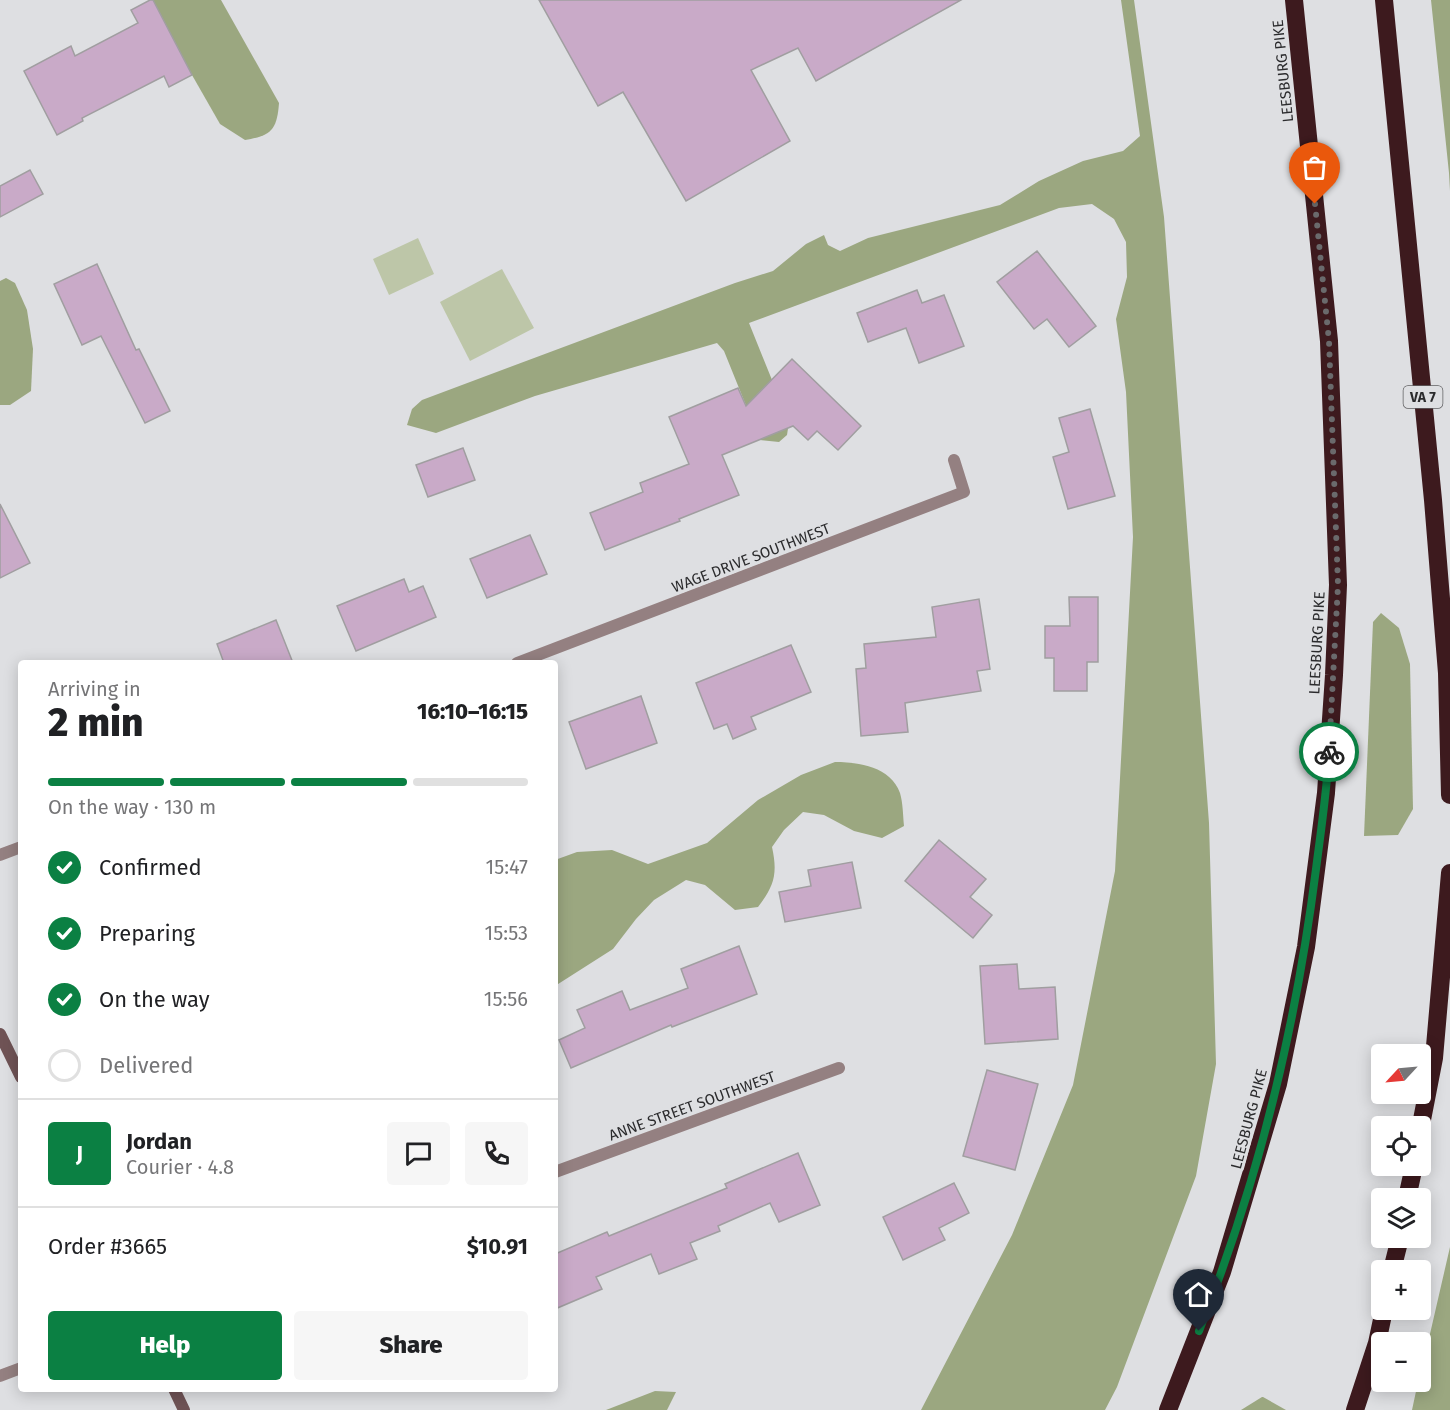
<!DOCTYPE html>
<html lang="en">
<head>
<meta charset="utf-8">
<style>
	body { margin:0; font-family:"Fira Sans",sans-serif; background:#f6f6f6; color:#202124; height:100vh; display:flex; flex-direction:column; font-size:22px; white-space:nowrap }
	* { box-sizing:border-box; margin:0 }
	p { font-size:20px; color:#757577 }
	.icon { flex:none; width:33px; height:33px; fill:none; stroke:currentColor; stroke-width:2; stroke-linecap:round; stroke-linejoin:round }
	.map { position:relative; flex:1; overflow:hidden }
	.drawer { position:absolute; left:18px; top:660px; width:540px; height:732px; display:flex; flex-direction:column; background:#fff; border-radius:6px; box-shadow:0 3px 15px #0003 }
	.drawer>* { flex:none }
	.needle { width:39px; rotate:244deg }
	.tools { position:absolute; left:1371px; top:1044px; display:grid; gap:12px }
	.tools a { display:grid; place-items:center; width:60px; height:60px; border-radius:6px; background:#fff; box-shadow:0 3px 15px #0003; font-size:30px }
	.pin { position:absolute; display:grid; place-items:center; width:51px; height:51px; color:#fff; margin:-62px -26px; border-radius:50% 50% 50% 0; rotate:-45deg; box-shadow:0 0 6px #0007 }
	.pin .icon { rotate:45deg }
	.courier { position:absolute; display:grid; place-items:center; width:60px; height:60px; margin:-30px; border:4px solid #0b8043; border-radius:50%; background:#fff; color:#222; box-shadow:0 2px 8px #0007 }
	.summary em { font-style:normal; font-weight:800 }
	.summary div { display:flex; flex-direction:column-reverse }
	.summary { display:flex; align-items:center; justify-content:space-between; height:102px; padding:0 30px }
	h1 { font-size:39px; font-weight:800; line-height:45px }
	.bar { display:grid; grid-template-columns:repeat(4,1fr); gap:9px 6px; align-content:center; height:72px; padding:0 30px }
	.bar i { height:8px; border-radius:4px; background:#e0e0e0 }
	.bar .selected { background:#0b8043 }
	.bar p { grid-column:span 4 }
	.line { display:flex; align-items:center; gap:15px; padding:0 30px; border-top:2px solid #e0e0e0 }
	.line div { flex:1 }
	.round { display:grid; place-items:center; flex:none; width:63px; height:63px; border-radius:6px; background:#f6f6f6 }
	ol { padding:0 30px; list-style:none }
	li { display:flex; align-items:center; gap:18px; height:66px }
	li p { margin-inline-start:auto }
	li .icon { padding:6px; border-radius:50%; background:#0b8043; color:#fff; stroke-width:4 }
	li:last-child { color:#757577 }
	li i { width:33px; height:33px; border:3px solid #e0e0e0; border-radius:50% }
	.button { display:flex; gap:12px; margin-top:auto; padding:12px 30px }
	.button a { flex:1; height:69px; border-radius:6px; background:#0b8043; color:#fff; font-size:24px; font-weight:800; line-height:69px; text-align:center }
	.button a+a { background:#f6f6f6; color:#202124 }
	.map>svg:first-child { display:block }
	.green { fill:#bdc6a8 }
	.forest { fill:#9ba780 }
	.building { fill:#c9aac8; stroke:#a09ea0; stroke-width:1.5 }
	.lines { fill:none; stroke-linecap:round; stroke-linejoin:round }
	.street { stroke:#948081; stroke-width:12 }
	.secondary { stroke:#6f5355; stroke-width:12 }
	.highway { stroke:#3d1a1e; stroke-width:18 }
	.done { stroke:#6a6a6c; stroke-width:6; stroke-dasharray:0 10.8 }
	.route { stroke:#0b8043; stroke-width:8 }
	.labels { text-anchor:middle; stroke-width:6; stroke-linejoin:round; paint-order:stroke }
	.shield { fill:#dedfe2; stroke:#616163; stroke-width:1.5 }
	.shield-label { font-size:14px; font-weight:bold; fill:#2b2b2d }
	.street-label { font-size:15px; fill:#2b2b2d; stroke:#dedfe2 }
</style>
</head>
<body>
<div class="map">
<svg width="1450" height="1410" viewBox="0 0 1450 1410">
	<rect width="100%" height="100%" fill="#dedfe2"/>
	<g class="green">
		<polygon points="418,238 434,274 389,295 373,259"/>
		<polygon points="502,269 534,328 470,361 440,302"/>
	</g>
	<g class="forest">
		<path d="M153,0h68l58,103c-2,27 -8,33 -34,37l-25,-16 -28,-49z"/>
		<polygon points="1121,0 1134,0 1164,217 1209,823 1216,1064 1196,1176 1117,1387 1105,1410 921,1410 1012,1235 1073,1085 1115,871 1133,537 1126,392 1116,319 1127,277 1126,242 1114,219 1092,204 1059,208 749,323 789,422 787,435 779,442 760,440 724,351 717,343 535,396 436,433 407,425 412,409 422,400 735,283 773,271 806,244 824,235 828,245 840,251 868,238 1000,205 1039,181 1083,161 1123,151 1140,136"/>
		<polygon points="1431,0 1450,0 1450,191 1449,173"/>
		<polygon points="6,278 15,283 27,310 33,349 31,391 10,405 0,405 0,281"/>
		<polygon points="1381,613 1399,628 1410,664 1413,809 1398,835 1364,836 1373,622"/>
		<path d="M835,762c24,0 56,5 65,31 3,10 3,23 4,33l-22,12 -28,-7 -30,-16 -21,-3 -19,18 -12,17c6,27 2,39 -14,60l-23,3 -30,-25 -19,-5 -32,20 -18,19 -23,30 -58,37v-126l22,-8 35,-2 36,14 59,-21 51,-43 43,-25z"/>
		<polygon points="1450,1247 1450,1410 1412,1410 1418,1382 1420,1382 1421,1373"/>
		<polygon points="655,1391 676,1392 667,1410 606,1410"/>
		<polygon points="1262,1397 1263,1397 1286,1410 1241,1410"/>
	</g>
	<g class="building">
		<polygon points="150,0 153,0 192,75 169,87 164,76 82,118 83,121 57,135 24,71 71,46 75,56 138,23 131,10"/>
		<polygon points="539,0 961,0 816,81 798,48 751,70 790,141 686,201 623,92 598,106"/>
		<polygon points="30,170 43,194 0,217 0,186"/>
		<polygon points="1037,251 1096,326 1069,347 1047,319 1034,329 997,282"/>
		<polygon points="97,264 136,350 139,349 170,411 145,423 101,336 82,345 54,284"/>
		<polygon points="917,290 922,303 944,295 964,346 919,363 906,328 868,342 857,313"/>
		<polygon points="792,359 861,426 838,450 817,431 808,440 793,426 722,455 739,495 679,519 680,521 605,550 590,513 643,492 640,483 689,464 669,417 738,388 746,406"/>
		<polygon points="1090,409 1115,496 1068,509 1053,457 1069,452 1059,418"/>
		<polygon points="463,448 475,480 428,497 416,465"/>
		<polygon points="0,504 30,563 0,578"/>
		<polygon points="530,535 547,574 487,598 470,559"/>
		<polygon points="404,579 409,592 423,586 436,617 356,651 337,606"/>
		<polygon points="1069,597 1098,597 1098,662 1087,662 1087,691 1054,691 1054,658 1045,658 1045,626 1070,626"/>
		<polygon points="979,599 990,669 977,671 981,691 905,703 908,732 861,736 856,669 866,668 864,644 936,637 932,607"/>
		<polygon points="276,620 293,663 224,663 217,644"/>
		<polygon points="791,645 811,692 751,717 756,729 733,739 727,724 714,729 696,683"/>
		<polygon points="641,696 657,743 586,769 569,722"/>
		<polygon points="939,840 986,879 970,897 992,915 973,938 905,881"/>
		<polygon points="852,862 861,908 785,922 779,892 811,886 808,870"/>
		<polygon points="739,946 757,994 672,1027 671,1025 571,1068 559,1040 585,1028 577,1010 622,991 630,1010 688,988 681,969"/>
		<polygon points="1017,964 1019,989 1055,987 1058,1039 985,1044 980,966"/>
		<polygon points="987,1070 1038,1084 1015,1170 963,1156"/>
		<polygon points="798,1153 820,1205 779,1222 770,1203 718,1226 720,1231 690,1243 697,1259 659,1274 651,1254 596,1277 602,1289 555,1309 555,1254 607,1232 609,1236 727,1188 725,1184"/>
		<polygon points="954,1183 969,1213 939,1228 945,1240 903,1260 883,1217"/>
	</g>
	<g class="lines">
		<g class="street">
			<polyline points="517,663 964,492 954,460"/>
			<polyline points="0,855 21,847"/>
			<polyline points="555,1172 839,1068"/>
			<polyline points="0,1376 21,1368"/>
		</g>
		<g class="secondary">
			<polyline points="0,1034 21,1077"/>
			<polyline points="174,1389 184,1410"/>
		</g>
		<g class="highway">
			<polyline points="1384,0 1433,500 1447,673 1450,795"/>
			<polyline points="1420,1130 1434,1058 1450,873"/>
			<polyline points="1407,1198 1414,1166"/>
			<polyline points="1392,1270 1400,1238"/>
			<polyline points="1168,1410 1222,1272 1278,1084 1306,947 1326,793 1334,675 1338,585 1329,341 1294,0"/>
			<polyline points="1355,1410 1377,1343 1384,1310"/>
		</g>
	</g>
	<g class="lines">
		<polyline class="done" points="1315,204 1329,341 1338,585 1329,752"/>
		<path class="route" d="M1199,1331c59,-148 97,-304 117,-462 5,-39 11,-78 13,-117"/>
	</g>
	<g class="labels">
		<rect class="shield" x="1403.5" y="386" width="39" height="22" rx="4.5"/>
		<g class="shield-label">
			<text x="1423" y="402">VA 7</text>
		</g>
		<g class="street-label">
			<text transform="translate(1283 71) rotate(-96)" y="5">LEESBURG PIKE</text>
			<text transform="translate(751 558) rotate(-21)" y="5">WAGE DRIVE SOUTHWEST</text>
			<text transform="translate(1317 643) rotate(-87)" y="5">LEESBURG PIKE</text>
			<text transform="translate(692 1106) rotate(-20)" y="5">ANNE STREET SOUTHWEST</text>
			<text transform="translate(1249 1119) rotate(-75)" y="5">LEESBURG PIKE</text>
		</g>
	</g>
</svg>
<div class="tools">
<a><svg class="needle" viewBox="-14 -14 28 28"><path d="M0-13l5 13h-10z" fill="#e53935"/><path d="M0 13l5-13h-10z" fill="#757577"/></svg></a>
<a><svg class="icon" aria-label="locate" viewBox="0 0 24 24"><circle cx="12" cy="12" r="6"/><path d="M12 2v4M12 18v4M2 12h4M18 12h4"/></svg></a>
<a><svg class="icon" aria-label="layers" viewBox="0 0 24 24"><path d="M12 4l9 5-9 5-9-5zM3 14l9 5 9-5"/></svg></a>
<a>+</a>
<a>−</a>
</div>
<div class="pin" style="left:1315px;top:204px;background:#ea580c"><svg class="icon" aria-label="bag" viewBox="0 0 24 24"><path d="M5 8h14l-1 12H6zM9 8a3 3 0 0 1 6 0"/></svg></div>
<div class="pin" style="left:1199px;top:1331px;background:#1f2937"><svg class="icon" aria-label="home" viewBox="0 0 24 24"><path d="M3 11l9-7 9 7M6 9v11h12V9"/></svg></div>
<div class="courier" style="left:1329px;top:752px"><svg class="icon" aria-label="bike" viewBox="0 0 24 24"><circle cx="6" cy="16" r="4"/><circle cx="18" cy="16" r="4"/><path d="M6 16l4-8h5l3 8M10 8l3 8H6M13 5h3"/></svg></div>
<section class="drawer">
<div class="summary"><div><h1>2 min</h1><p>Arriving in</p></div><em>16:10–16:15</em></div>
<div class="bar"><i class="selected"></i><i class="selected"></i><i class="selected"></i><i></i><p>On the way · 130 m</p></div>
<ol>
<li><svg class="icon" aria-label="check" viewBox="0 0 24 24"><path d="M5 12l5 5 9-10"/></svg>Confirmed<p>15:47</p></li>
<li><svg class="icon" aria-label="check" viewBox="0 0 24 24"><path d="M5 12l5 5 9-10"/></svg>Preparing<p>15:53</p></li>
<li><svg class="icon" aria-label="check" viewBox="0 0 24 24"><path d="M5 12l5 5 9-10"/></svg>On the way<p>15:56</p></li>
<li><i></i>Delivered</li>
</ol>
<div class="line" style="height:108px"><b class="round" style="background:#0b8043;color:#fff">J</b><div><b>Jordan</b><p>Courier · 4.8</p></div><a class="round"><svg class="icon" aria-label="chat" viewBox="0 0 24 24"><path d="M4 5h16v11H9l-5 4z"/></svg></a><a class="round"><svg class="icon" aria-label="phone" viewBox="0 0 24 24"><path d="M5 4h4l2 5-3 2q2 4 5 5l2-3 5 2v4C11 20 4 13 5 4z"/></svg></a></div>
<div class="line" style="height:78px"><div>Order #3665</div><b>$10.91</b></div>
<div class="button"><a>Help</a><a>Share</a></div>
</section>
</div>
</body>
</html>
